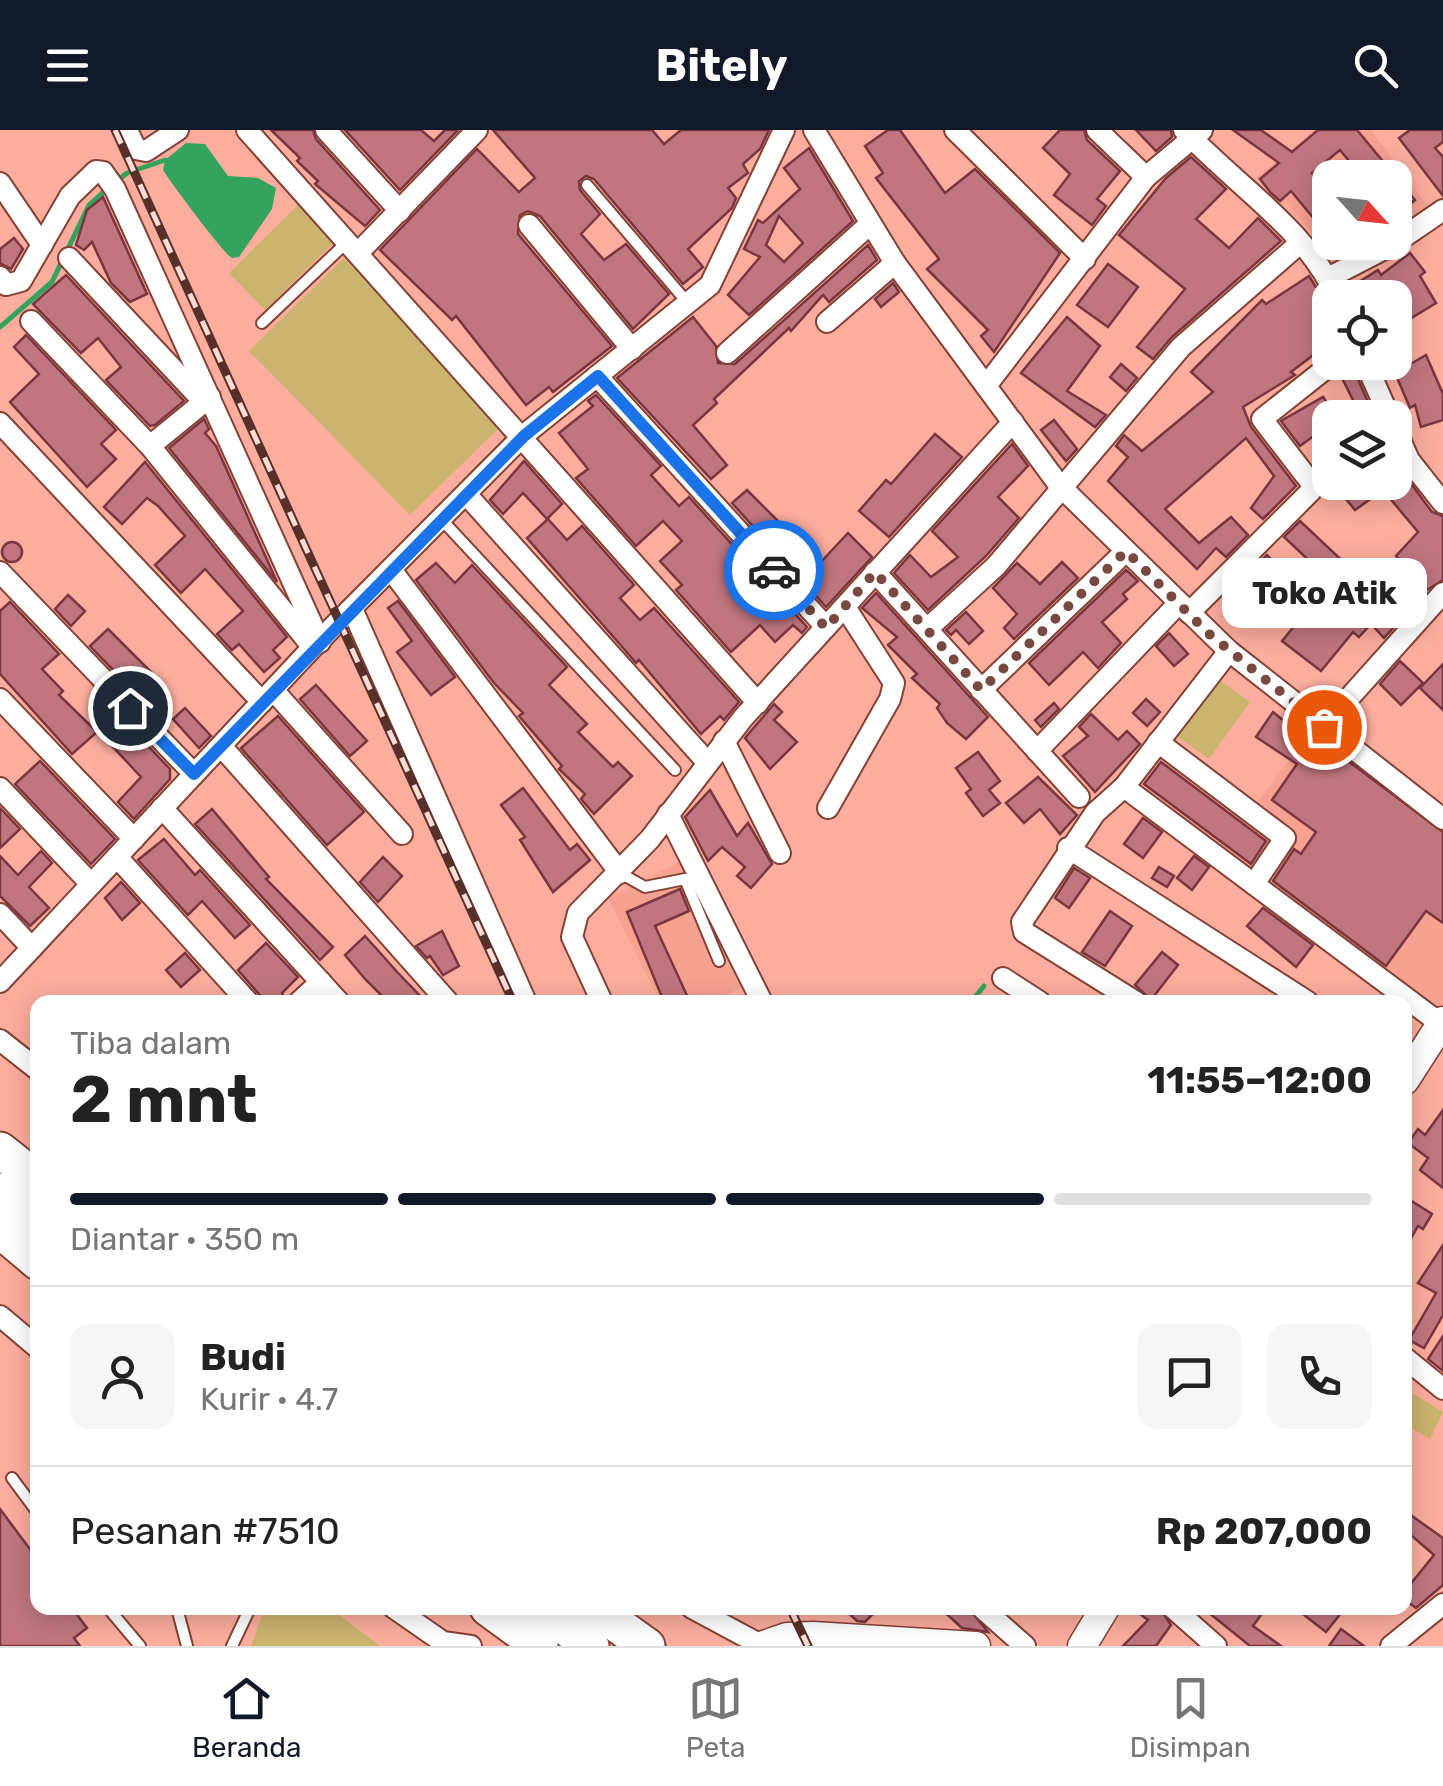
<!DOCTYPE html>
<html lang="id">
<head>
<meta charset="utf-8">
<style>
	body { margin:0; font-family:Rubik,sans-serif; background:#f6f6f6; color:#222; height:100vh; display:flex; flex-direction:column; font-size:38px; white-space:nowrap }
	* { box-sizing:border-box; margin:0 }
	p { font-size:32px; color:#767676 }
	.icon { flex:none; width:55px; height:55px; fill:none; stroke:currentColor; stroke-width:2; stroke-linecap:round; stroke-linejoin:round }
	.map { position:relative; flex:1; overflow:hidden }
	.side { position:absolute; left:30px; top:865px; width:1382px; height:620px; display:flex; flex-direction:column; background:#fff; border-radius:20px; box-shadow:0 5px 25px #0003 }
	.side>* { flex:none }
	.needle { width:65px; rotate:117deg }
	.tools { position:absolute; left:1312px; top:30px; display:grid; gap:20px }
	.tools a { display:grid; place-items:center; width:100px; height:100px; border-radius:20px; background:#fff; box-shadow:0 5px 25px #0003; font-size:50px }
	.pin { position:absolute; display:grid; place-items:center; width:85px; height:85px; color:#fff; margin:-42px; border:5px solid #fff; border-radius:50%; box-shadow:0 2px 10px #0007 }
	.courier { position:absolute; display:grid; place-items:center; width:100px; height:100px; margin:-50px; border:8px solid #1a73e8; border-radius:50%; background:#fff; color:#222; box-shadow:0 2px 12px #0007 }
	.bubble { position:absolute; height:70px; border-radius:20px; background:#fff; box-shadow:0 5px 25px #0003; font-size:32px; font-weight:700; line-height:70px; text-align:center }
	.headline em { font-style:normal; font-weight:700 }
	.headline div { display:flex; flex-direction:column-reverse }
	.headline { display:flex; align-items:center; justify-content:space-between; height:170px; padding:0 40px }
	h1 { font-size:65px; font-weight:700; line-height:75px }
	.bar { display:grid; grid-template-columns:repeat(4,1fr); gap:15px 10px; align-content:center; height:120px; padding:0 40px }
	.bar i { height:12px; border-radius:8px; background:#e0e0e0 }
	.bar .on { background:#111827 }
	.bar p { grid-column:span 4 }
	.line { display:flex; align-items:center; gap:25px; padding:0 40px; border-top:2px solid #e0e0e0 }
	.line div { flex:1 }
	.round { display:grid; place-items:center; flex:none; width:105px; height:105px; border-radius:20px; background:#f6f6f6 }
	header { display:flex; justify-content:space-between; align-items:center; height:130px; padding:0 40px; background:#111827; color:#fff; font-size:45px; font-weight:700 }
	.menu { display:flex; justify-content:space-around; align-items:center; height:140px; border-top:2px solid #e0e0e0; background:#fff; font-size:28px; color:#767676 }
	.menu a { display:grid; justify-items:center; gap:5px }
	.menu .on { color:#111827 }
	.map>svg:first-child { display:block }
	.built { fill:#f7a190 }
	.green { fill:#cbb46e }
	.water { fill:#34a35e }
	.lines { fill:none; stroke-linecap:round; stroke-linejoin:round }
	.stream { stroke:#34a35e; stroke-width:5 }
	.building { fill:#c1767f; stroke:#793540; stroke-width:2.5; fill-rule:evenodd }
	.lane-casing { stroke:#844134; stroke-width:14 }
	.street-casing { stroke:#844134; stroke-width:24 }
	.secondary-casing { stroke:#844134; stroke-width:31 }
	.highway-casing { stroke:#844134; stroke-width:39 }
	.lane { stroke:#fff; stroke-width:10 }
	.street { stroke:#fff; stroke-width:20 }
	.secondary { stroke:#fff; stroke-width:28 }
	.highway { stroke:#fff; stroke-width:35 }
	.rail-casing { stroke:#573029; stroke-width:9 }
	.rail { stroke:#fddcd5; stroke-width:5; stroke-dasharray:15; stroke-linecap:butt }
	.done { stroke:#774940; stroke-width:10; stroke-dasharray:0 18 }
	.route { stroke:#1a73e8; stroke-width:12 }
</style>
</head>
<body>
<header><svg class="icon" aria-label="menu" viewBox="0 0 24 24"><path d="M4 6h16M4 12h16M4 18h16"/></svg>Bitely<svg class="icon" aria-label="search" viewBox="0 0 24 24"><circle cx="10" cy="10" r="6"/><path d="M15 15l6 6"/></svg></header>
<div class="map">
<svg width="1443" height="1516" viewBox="0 0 1443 1516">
	<rect width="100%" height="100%" fill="#fcad9d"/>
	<g class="built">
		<polygon points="1314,0 1371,0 1430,79 1395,101 1395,48 1330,48 1330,112 1377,113 1339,137 1286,72 1280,76 1256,48"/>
		<polygon points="1323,585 1443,676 1443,876 1433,892 1134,668 1175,615 1254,676"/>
		<polygon points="685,729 748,854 712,872 660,872 608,768"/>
	</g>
	<g class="green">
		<polygon points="300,73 336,110 265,180 229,143"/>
		<polygon points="344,128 504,293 410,385 249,221"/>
		<polygon points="1215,547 1250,572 1209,629 1174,604"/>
		<polygon points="1405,1259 1443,1282 1430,1309 1405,1294"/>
		<polygon points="265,1478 330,1478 380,1516 251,1516"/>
	</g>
	<path class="water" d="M186,13l19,1 23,32 30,2 18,10 -4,21 -33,48 -7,1c-8,-4 -61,-75 -69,-88l2,-10z"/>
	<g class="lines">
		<g class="stream">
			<polyline points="118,50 127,43 165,30"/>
			<polyline points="0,197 52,152 89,75 109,57"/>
			<polyline points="971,872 984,856"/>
		</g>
	</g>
	<g class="building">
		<polygon points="271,0 313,0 316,9 380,80 365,96 315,54 318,51 297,31 300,28"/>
		<polygon points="345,0 421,0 434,11 445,0 458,0 400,60"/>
		<polygon points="493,0 652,0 664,14 681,0 769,0 760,19 743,34 748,43 728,58 736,68 732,78 688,119 703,137 683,154 594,49 586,46 579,51 580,60 600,84 581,104 604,130 626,114 669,164 633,199 540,86 528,81 520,85 518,104 612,216 553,262 549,257 526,275 456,186 452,190 380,120 477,19 519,62 535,48"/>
		<polygon points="888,0 900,0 945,63 975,39 1060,123 994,222 981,206 988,200 927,139 939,129 876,48 883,43 865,16"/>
		<polygon points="1060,0 1084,0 1087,10 1120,41 1097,69 1106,76 1092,95 1054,65 1070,44 1043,18"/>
		<polygon points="1136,0 1171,0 1172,7 1156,21"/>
		<polygon points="1233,0 1261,0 1292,22 1318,0 1357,0 1415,70 1395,88 1395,48 1363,48 1340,20 1312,43 1330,65 1330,108 1291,61 1280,71 1270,62 1260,49 1279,33"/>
		<polygon points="1410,0 1443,0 1443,12 1435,18 1443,27 1443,66 1399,8"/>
		<path d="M809,18l44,73 -104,94 -21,-20 32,-38 -16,-8 14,-29 5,3 37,-34 -16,-21zM779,86l24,27 -19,19 -18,-17z"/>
		<polygon points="1191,27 1226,59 1196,89 1229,118 1258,88 1281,111 1172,207 1153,229 1137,217 1185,159 1119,105 1166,48"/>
		<polygon points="103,67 147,164 130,172 111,153 92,112 84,120 76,115 87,80"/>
		<polygon points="14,108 23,119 11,139 0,133 0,119"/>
		<polygon points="868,115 877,130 829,172 823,165 791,201 789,198 714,269 717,273 693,295 727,335 711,349 617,248 693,187 716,216 718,233 735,234"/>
		<polygon points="1410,123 1425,142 1420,146 1436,173 1395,198 1395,168 1369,168 1359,152 1378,140 1381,145"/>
		<polygon points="1108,134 1138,157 1108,197 1077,175"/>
		<polygon points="66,145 184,271 155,295 150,296 106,250 121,237 98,208 81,223 33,174"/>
		<polygon points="1309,146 1330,180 1330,219 1318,227 1316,223 1291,242 1295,245 1243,277 1251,297 1296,356 1263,389 1251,378 1274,346 1246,308 1165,379 1199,413 1231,387 1248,405 1226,427 1216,418 1197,439 1108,351 1128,327 1116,316 1124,305 1142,321 1213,262 1191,242 1262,170 1266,174"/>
		<polygon points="893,153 899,162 881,177 875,169"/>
		<polygon points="1067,187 1100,216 1067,261 1106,285 1095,297 1021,243"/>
		<polygon points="26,205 116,300 101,314 116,329 87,357 10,272 39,244 14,217"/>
		<polygon points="1426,225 1443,264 1443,290 1421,297 1415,275 1410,278 1395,243"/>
		<polygon points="1121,234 1137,248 1126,261 1110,247"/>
		<polygon points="1354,242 1357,247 1375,288 1362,288 1342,248"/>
		<polygon points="596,265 661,336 651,345 679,376 689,367 757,442 749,450 768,470 775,462 807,497 802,503 793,495 775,512 760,495 731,522 676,460 682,455 660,431 682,411 663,391 636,416 576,348 588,339 559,303 593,276 588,271"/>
		<polygon points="1323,267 1338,288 1330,288 1330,294 1300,316 1281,291"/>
		<polygon points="204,289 209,299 205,303 216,316 277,452 169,318"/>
		<polygon points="1054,290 1077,319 1066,331 1041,300"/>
		<polygon points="935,304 962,327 889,407 859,381 886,350 891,354"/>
		<polygon points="1012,314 1028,336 998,367 1019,388 986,426 928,480 894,443 910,425 931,447 958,427 932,401"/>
		<polygon points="524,331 562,374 547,389 523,363 503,384 490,370"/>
		<polygon points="145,332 287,507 273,520 280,528 264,542 239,514 232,520 217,504 243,481 205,439 181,463 155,435 185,406 158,376 147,368 122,394 104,377"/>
		<polygon points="1395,332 1432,382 1443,386 1443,450 1427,460 1396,426 1418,402 1383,360 1355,380 1332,352 1395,352"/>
		<polygon points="747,360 820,433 848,403 872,427 826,477 732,373"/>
		<polygon points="548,389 567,410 582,396 634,455 620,468 640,490 654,478 739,572 724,590 720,586 701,604 639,530 636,533 624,519 527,408"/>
		<polygon points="1300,391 1351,439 1335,455 1284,407"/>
		<circle cx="12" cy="422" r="10"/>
		<polygon points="1267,425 1288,447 1247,493 1234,480 1260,454 1248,443"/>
		<polygon points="1062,432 1078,448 1014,509 1004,498 1017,484 993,458 1017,433 1040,454"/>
		<polygon points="436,433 455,453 472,435 567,537 549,555 587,594 578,602 613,637 618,632 632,646 594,684 581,669 585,664 559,639 562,636 519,586 523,583 494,553 416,450"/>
		<polygon points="1126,440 1138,451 1123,464 1127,469 1102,492 1121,513 1098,538 1083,522 1049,555 1029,533"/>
		<polygon points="876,463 988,587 966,609 947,593 937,578 940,574 912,548 917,544 888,515 897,507 862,478"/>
		<polygon points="68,465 85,481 71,496 55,479"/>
		<polygon points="1374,467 1396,495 1384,508 1371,494 1359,507 1353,502 1321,541 1282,511 1311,476 1334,496 1349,479 1353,482"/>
		<polygon points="398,471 455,547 431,565 397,522 412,511 388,478"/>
		<polygon points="10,472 59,524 42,539 63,561 59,565 97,602 72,624 0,544 0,481"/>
		<polygon points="966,482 983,501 969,514 956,500 951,505 946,500"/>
		<polygon points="108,499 161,552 153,559 164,571 153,581 90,516"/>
		<polygon points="1169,503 1188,524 1174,536 1156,516"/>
		<polygon points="1400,531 1423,553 1401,575 1380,554"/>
		<polygon points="1443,534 1443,580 1420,558"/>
		<polygon points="316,555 367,611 350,626 300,569"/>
		<polygon points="1146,569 1160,582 1147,596 1133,583"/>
		<polygon points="1054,573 1059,579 1041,597 1035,590"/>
		<polygon points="774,574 782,582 774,590 797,612 770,639 745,608"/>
		<polygon points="185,578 211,606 199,618 173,589"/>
		<polygon points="1273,582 1312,614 1320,610 1443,702 1443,793 1426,781 1386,836 1273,751 1294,719 1301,724 1316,702 1272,670 1297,634 1256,607"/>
		<polygon points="1091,584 1118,610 1127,601 1140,614 1095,662 1063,626 1088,606 1079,597"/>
		<polygon points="278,586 364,682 327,715 241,618"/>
		<polygon points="110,594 132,617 145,613 170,639 170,649 134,689 118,672 141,647 100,603"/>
		<polygon points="978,622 1000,651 989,660 1000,673 983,686 966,663 971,659 956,638"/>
		<polygon points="40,631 115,709 91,734 15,654"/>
		<polygon points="1161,632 1266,711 1251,734 1144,654"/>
		<polygon points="1038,647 1077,685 1060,704 1040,679 1024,693 1006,673"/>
		<polygon points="523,658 570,720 577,714 590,730 553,762 520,710 525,707 501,675"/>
		<polygon points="710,660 737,706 748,693 772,734 751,758 737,746 745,737 722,717 708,731 685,687"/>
		<polygon points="0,678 20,699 0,718"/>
		<polygon points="212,679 269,747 266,749 333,817 320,830 195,694"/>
		<polygon points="1143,688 1162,702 1143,728 1124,714"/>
		<polygon points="164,709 195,745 200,740 250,795 235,808 202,771 188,785 138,730"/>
		<polygon points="41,721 52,733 29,757 49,778 30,796 0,766 0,726 18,745"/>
		<polygon points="1194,726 1209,737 1192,760 1177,748"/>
		<polygon points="383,727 402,746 378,772 360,752"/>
		<polygon points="1159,737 1174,746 1167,757 1152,748"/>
		<polygon points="1074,738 1090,748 1069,778 1055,768"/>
		<polygon points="121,752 140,773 122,790 105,768"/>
		<polygon points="680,759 689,781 655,796 690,872 664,872 627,782"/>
		<polygon points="1263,778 1313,815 1296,837 1247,796"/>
		<polygon points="1110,781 1132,796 1105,836 1082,822"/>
		<polygon points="442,801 459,836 443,845 430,826 427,828 416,816"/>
		<polygon points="365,806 399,844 426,872 388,872 365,849 345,825"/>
		<polygon points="266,813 298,847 282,863 286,872 266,872 238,840"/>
		<polygon points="1162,822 1178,835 1151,870 1135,855"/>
		<polygon points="185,823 200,840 181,857 166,840"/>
		<polygon points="1443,980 1443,1058 1420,1040 1428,1028 1408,1013 1418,999 1425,1005"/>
		<polygon points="1405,1067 1432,1084 1423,1099 1418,1096 1405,1119"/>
		<polygon points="1443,1115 1443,1185 1424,1218 1409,1210 1436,1163 1418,1153"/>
		<polygon points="1443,1206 1443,1241 1428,1229"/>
		<polygon points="0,1379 38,1430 38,1478 72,1478 87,1498 74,1508 80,1516 0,1516"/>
		<polygon points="1405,1381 1443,1408 1443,1455 1416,1478 1405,1470 1405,1461 1434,1425 1405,1400"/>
		<polygon points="843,1478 879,1478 865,1492 857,1491"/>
		<polygon points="940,1478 969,1478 988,1502 962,1498"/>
		<polygon points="1132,1478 1160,1478 1171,1495 1156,1516 1123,1516 1148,1490"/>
		<polygon points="1203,1478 1266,1478 1253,1496 1281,1516 1250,1516"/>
		<polygon points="1295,1478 1345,1478 1326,1502"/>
		<polygon points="1341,1499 1364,1516 1329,1516"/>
	</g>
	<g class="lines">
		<defs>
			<g id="lane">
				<polyline points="587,55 687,172"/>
				<polyline points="262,193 347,112"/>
				<polyline points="442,390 675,640"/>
				<polyline points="620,743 645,757 685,749 719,831"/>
				<polyline points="12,1348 38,1383"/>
				<polyline points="108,1478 140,1516"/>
				<polyline points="177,1478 187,1516"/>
				<polyline points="232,1516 250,1478"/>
			</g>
			<g id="street">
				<polyline points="127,0 136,19 146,21 178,0"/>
				<polyline points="247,0 758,573"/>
				<polyline points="326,0 400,81"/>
				<polyline points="814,0 895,133 1059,355 1229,521 1443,689"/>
				<polyline points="955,0 1085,129"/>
				<polyline points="1097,0 1146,47"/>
				<path d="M1184,0c49,53 124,100 153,168"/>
				<polyline points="0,53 42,115"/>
				<polyline points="529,95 632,219"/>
				<polyline points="359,122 477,0"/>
				<polyline points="69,128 203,271"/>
				<polyline points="0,147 6,155 21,151 70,66 96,41 103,42 115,59 320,512"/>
				<polyline points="1328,148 1392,115 1443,80"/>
				<polyline points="31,191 150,316 310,514"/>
				<polyline points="827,192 895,133"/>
				<polyline points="727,223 870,94"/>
				<polyline points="1365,232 1390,288"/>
				<polyline points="597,246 826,497"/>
				<polyline points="986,256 1146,47 1202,0"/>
				<polyline points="0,293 262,572"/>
				<polyline points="1395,298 1409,330 1443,373"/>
				<polyline points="150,316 210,267"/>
				<polyline points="466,364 707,632"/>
				<polyline points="392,441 620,743"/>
				<polyline points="0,442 194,644"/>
				<polyline points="875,442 1079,667"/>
				<polyline points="353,481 526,872"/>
				<polyline points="1189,483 1311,361 1312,354 1262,289 1334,232"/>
				<polyline points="927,499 996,436 1181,217 1299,114"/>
				<polyline points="273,560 402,704"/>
				<polyline points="981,560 1126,421"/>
				<polyline points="0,569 134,709"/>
				<polyline points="1323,597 1443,463"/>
				<polyline points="724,611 780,723"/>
				<polyline points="1158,612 1285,708 1254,754"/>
				<polyline points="221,616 448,872"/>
				<polyline points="1037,621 1179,473"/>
				<polyline points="1124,657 1441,894"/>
				<polyline points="0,658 91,754"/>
				<polyline points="162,678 339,872"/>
				<polyline points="828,678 890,569 894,553 845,477"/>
				<polyline points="668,684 762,872"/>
				<polyline points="1068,718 1308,872"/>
				<polyline points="117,727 248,872"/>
				<polyline points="0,784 32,818"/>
				<polyline points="1003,848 1040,872"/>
				<polyline points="0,852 312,518 524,305 710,155 784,0"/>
				<polyline points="299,872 321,852"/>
				<polyline points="602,872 572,807 578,783 650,709 743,588 1013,292"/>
				<polyline points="1136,872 1024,802 1022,792 1095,683 1124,657 1229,521"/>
				<polyline points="0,910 38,940"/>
				<polyline points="0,1186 38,1218"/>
				<polyline points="1405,1228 1443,1259"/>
				<polyline points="394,1478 443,1512 471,1516"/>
				<polyline points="692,1478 761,1515"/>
				<polyline points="982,1478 1025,1516"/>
				<polyline points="1173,1478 1216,1516"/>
				<polyline points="1391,1516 1443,1474"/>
			</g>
			<g id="secondary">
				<polyline points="1405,950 1443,891"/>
				<polyline points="761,1516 787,1507 813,1506 976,1516"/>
				<polyline points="1082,1516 1105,1478"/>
			</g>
			<g id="highway">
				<polyline points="0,1020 38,1050"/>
				<polyline points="0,1061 38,1093"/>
				<polyline points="0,1100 38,1132"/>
				<polyline points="488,1478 540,1516"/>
				<polyline points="539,1478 591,1516"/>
				<polyline points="594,1478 647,1516"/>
			</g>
		</defs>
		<use href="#lane" class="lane-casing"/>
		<use href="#street" class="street-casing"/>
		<use href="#secondary" class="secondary-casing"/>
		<use href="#highway" class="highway-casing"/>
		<use href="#lane" class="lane"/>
		<use href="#street" class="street"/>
		<use href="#secondary" class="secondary"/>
		<use href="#highway" class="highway"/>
		<defs>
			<g id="rail">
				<polyline points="115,0 513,872"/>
				<polyline points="790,1478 808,1516"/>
			</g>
		</defs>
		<use href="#rail" class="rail-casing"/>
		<use href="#rail" class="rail"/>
	</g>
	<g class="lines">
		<polyline class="done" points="774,440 826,498 875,442 981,560 1126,421 1208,503 1324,597"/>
		<polyline class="route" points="130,578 194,644 524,306 598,246 774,440"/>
	</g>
</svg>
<div class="tools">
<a><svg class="needle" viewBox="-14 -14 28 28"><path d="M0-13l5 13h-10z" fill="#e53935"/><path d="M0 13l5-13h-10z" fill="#767676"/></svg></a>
<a><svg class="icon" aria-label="locate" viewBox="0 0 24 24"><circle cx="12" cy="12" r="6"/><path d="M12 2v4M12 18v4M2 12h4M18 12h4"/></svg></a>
<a><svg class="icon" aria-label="layers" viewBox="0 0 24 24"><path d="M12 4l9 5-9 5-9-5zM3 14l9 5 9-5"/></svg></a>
</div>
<div class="pin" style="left:1324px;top:597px;background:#ea580c"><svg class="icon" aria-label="bag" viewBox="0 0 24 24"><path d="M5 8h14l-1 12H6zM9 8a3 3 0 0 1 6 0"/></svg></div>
<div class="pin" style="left:130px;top:578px;background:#1f2937"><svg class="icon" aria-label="home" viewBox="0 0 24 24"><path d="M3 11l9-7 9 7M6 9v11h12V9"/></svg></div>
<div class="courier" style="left:774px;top:440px"><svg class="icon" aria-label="car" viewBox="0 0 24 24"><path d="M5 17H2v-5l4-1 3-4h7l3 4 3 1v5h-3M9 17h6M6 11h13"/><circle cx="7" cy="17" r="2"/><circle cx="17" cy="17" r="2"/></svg></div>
<div class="bubble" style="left:1222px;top:428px;width:205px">Toko Atik</div>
<section class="side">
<div class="headline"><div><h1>2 mnt</h1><p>Tiba dalam</p></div><em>11:55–12:00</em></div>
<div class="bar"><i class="on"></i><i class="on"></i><i class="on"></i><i></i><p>Diantar · 350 m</p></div>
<div class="line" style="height:180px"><a class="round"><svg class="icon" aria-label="person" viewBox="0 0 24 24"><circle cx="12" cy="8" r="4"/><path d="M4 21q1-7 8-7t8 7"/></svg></a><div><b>Budi</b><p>Kurir · 4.7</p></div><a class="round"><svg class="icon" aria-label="chat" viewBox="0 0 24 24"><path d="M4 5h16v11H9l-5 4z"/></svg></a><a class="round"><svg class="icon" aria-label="phone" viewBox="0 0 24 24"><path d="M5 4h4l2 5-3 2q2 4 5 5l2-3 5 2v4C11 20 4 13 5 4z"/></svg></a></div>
<div class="line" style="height:130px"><div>Pesanan #7510</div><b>Rp 207,000</b></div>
</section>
</div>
<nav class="menu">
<a class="on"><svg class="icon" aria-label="home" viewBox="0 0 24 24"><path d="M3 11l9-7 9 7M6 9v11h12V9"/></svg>Beranda</a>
<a><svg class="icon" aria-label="map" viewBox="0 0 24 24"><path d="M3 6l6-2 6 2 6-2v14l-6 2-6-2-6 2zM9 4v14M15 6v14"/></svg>Peta</a>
<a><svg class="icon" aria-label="saved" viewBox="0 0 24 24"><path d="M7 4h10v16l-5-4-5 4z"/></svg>Disimpan</a>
</nav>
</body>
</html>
